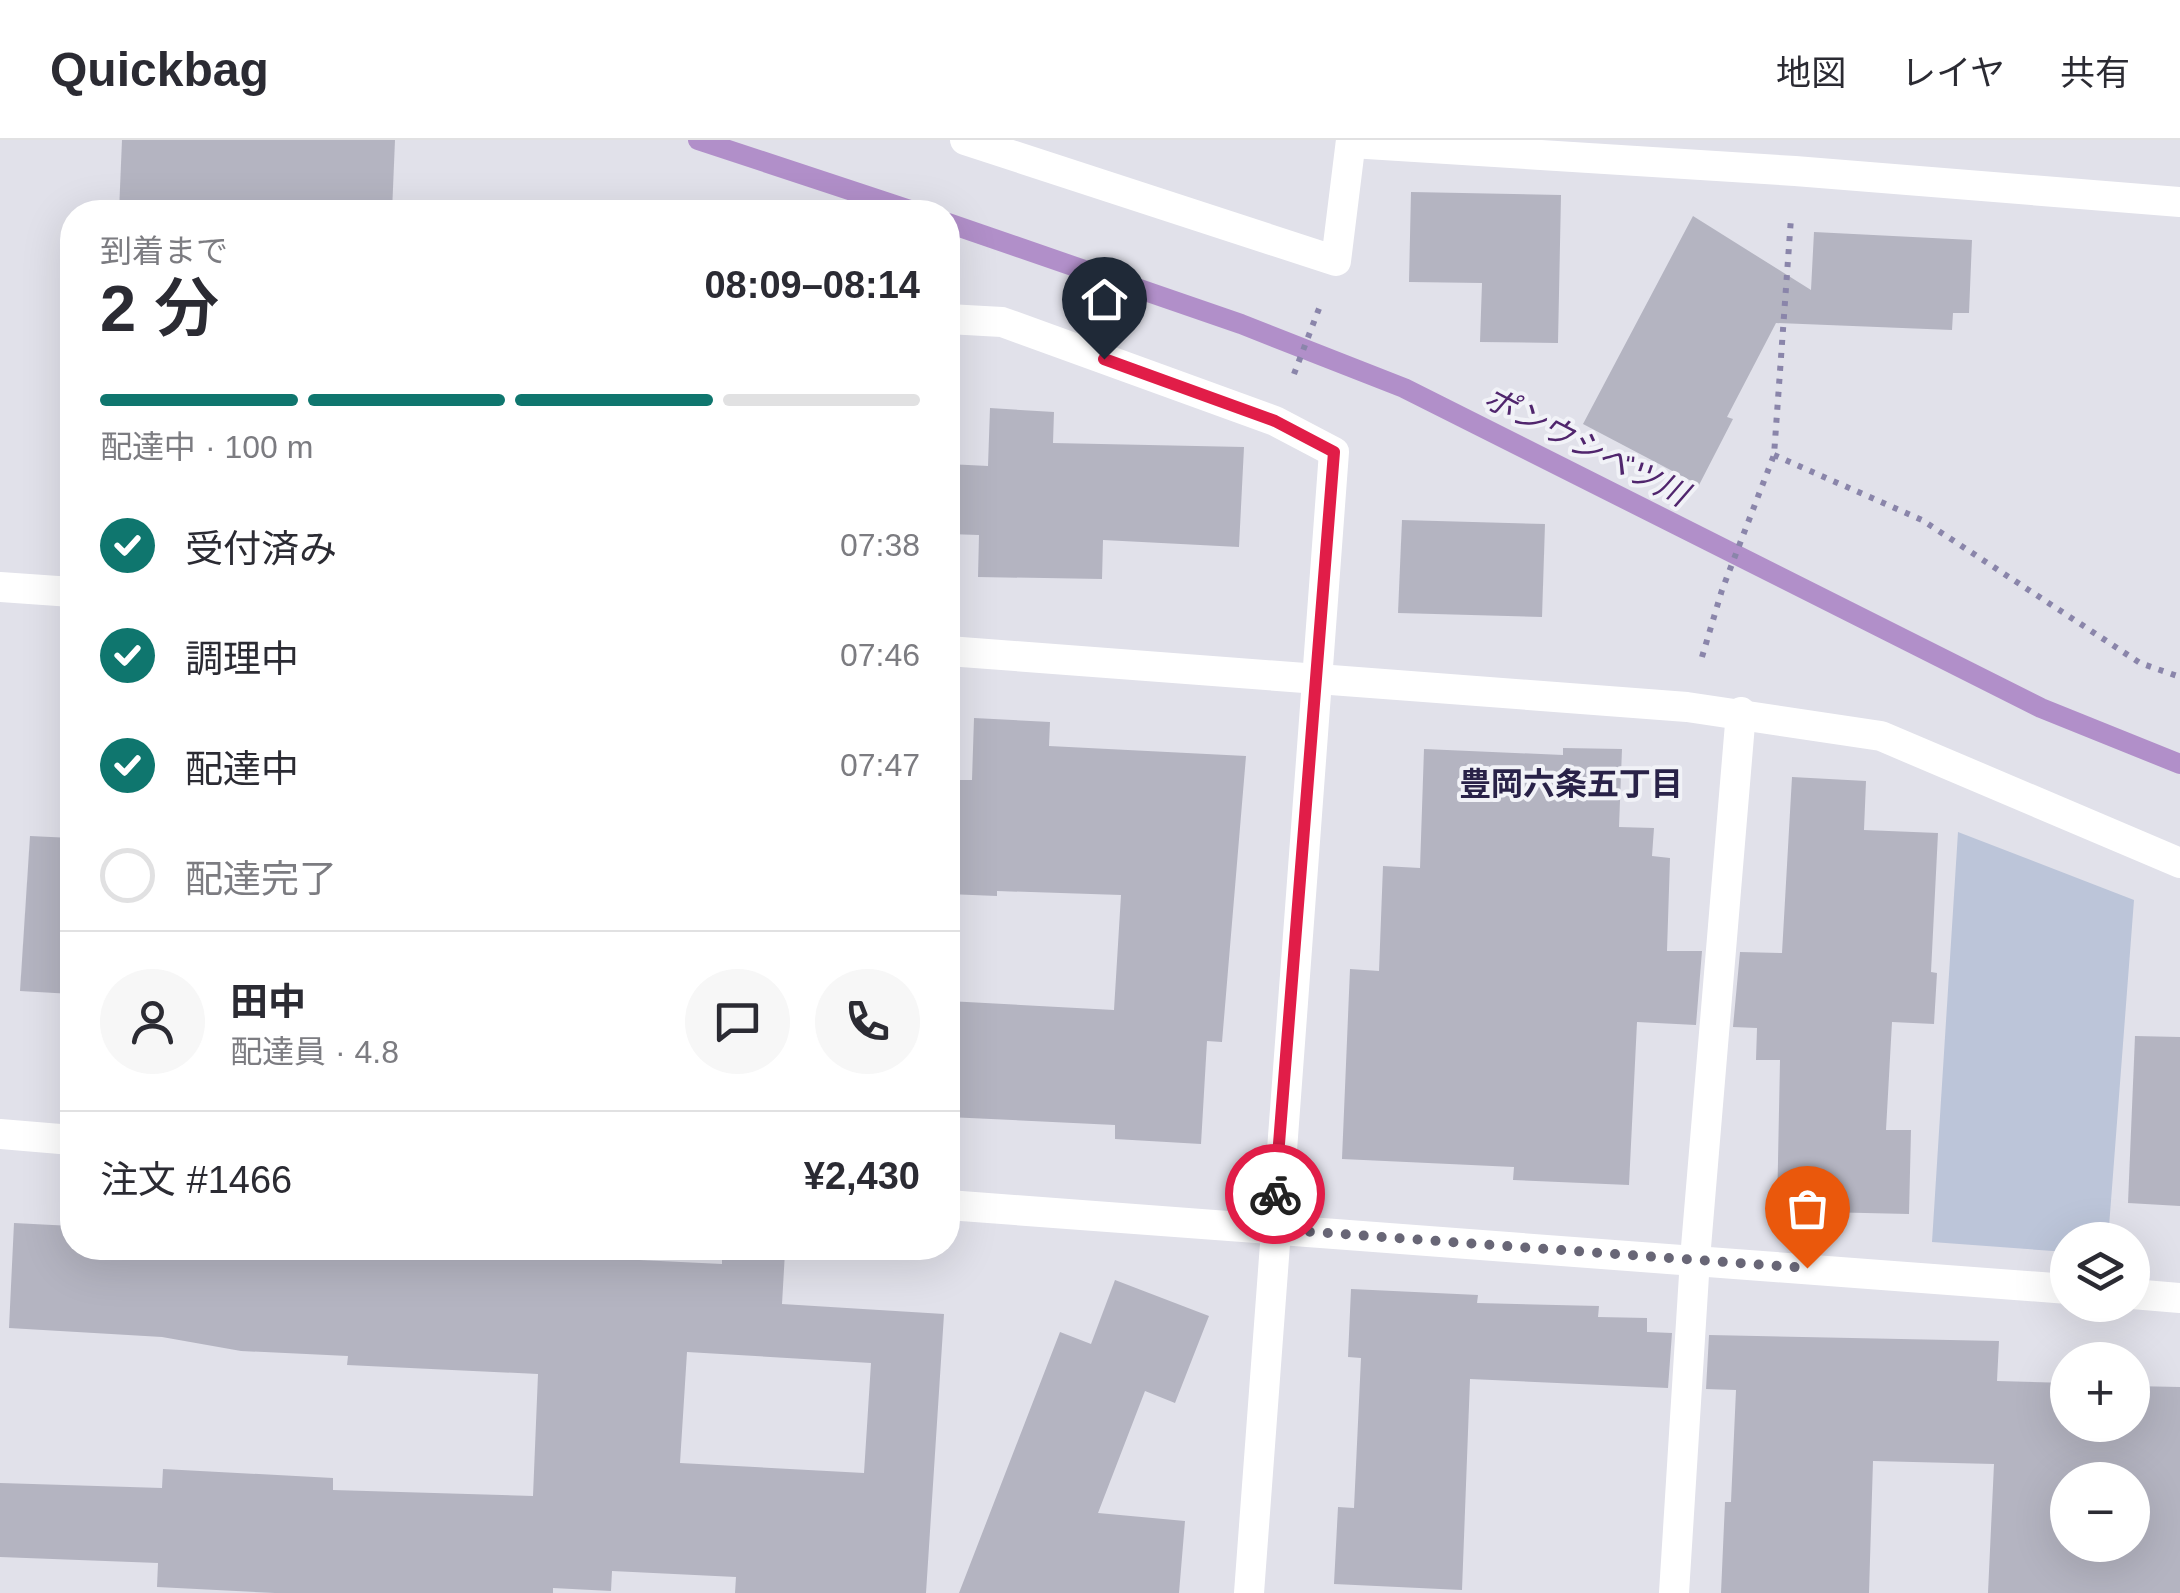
<!DOCTYPE html>
<html lang="ja">
<head>
<meta charset="utf-8">
<style>
	body { margin:0; font-family:Arial,"Noto Sans JP",sans-serif; background:#f7f7f7; color:#2b2b33; height:100vh; display:flex; flex-direction:column; font-size:38px; white-space:nowrap }
	* { box-sizing:border-box; margin:0 }
	p { font-size:32px; color:#7c7c81 }
	.icon { flex:none; width:55px; height:55px; fill:none; stroke:currentColor; stroke-width:2; stroke-linecap:round; stroke-linejoin:round }
	.map { position:relative; flex:1; overflow:hidden }
	.sheet { position:absolute; left:60px; top:60px; width:900px; height:1060px; display:flex; flex-direction:column; background:#fff; border-radius:40px; box-shadow:0 10px 40px #0002 }
	.sheet>* { flex:none }
	.fabs { position:absolute; left:2050px; top:1082px; display:grid; gap:20px }
	.fabs a { display:grid; place-items:center; width:100px; height:100px; border-radius:50%; background:#fff; box-shadow:0 10px 40px #0002; font-size:50px }
	.pin { position:absolute; display:grid; place-items:center; width:85px; height:85px; color:#fff; margin:-102px -42px; border-radius:50% 50% 50% 0; rotate:-45deg; box-shadow:0 0 10px #0007 }
	.pin .icon { rotate:45deg }
	.courier { position:absolute; display:grid; place-items:center; width:100px; height:100px; margin:-50px; border:8px solid #e11d48; border-radius:50%; background:#fff; color:#222; box-shadow:0 2px 12px #0007 }
	.headline em { font-style:normal; font-weight:600 }
	.headline div { display:flex; flex-direction:column-reverse }
	.headline { display:flex; align-items:center; justify-content:space-between; height:170px; padding:0 40px }
	h1 { font-size:65px; font-weight:600; line-height:75px }
	.bar { display:grid; grid-template-columns:repeat(4,1fr); gap:15px 10px; align-content:center; height:120px; padding:0 40px }
	.bar i { height:12px; border-radius:8px; background:#e1e1e2 }
	.bar .active { background:#0f766e }
	.bar p { grid-column:span 4 }
	.line { display:flex; align-items:center; gap:25px; padding:0 40px; border-top:2px solid #e1e1e2 }
	.line div { flex:1 }
	.round { display:grid; place-items:center; flex:none; width:105px; height:105px; border-radius:52px; background:#f7f7f7 }
	ol { padding:0 40px; list-style:none }
	li { display:flex; align-items:center; gap:30px; height:110px }
	li p { margin-inline-start:auto }
	li .icon { padding:10px; border-radius:50%; background:#0f766e; color:#fff; stroke-width:4 }
	li:last-child { color:#7c7c81 }
	li i { width:55px; height:55px; border:5px solid #e1e1e2; border-radius:50% }
	header { display:flex; align-items:center; gap:60px; box-sizing:border-box; height:140px; padding:0 50px; background:#fff; border-bottom:2px solid #e1e1e2 }
	header strong { font-size:48px }
	nav { display:flex; gap:55px; margin-inline-start:auto; font-size:35px }
	.map>svg:first-child { display:block }
	.green { fill:#bcc5d9 }
	.lines { fill:none; stroke-linecap:round; stroke-linejoin:round }
	.stream { stroke:#b18fc9; stroke-width:20 }
	.building { fill:#b4b4c1; fill-rule:evenodd }
	.path { stroke:#8a85aa; stroke-width:6; stroke-dasharray:5 8; stroke-linecap:butt }
	.minor { stroke:#fff; stroke-width:30 }
	.done { stroke:#686676; stroke-width:10; stroke-dasharray:0 18 }
	.route { stroke:#e11d48; stroke-width:12 }
	.labels { text-anchor:middle; stroke-width:8; stroke-linejoin:round; paint-order:stroke }
	.water-label { font-size:32px; font-style:italic; fill:#50256d; stroke:#f1f2f7 }
	.neighbourhood-label { font-size:32px; font-weight:bold; fill:#292248; stroke:#f1f2f7 }
</style>
</head>
<body>
<header>
<strong>Quickbag</strong>
<nav><a>地図</a><a>レイヤ</a><a>共有</a></nav>
</header>
<div class="map">
<svg width="2180" height="1453" viewBox="0 0 2180 1453">
	<rect width="100%" height="100%" fill="#e1e1ea"/>
	<polygon class="green" points="1958,692 2134,760 2108,1100 2068,1100 2067,1112 1932,1102"/>
	<g class="lines">
		<g class="stream">
			<polyline points="698,0 916,72"/>
			<polyline points="948,83 1241,184 1404,248 2041,568 2180,624"/>
		</g>
	</g>
	<g class="building">
		<polygon points="122,0 395,0 392,72 119,72"/>
		<polygon points="1411,52 1561,55 1558,203 1480,202 1482,143 1409,142"/>
		<polygon points="1693,76 1811,150 1814,92 1972,100 1969,173 1953,173 1952,190 1776,183 1727,277 1733,279 1699,345 1583,284"/>
		<polygon points="990,268 1054,272 1053,303 1244,307 1239,407 1103,400 1102,439 978,437 979,395 948,394 948,324 988,326"/>
		<polygon points="1402,380 1545,384 1542,477 1398,473"/>
		<polygon points="974,578 1050,582 1049,606 1246,616 1222,902 1207,901 1201,1004 1115,999 1115,985 948,977 948,861 1114,870 1121,755 997,751 997,756 948,754 948,640 972,640"/>
		<polygon points="1563,608 1622,609 1619,687 1654,688 1652,716 1670,718 1667,811 1702,811 1696,885 1637,882 1629,1045 1513,1040 1514,1027 1342,1019 1350,829 1379,831 1383,726 1420,728 1424,609 1563,615"/>
		<polygon points="1792,637 1866,641 1864,690 1938,693 1931,832 1937,833 1934,884 1892,882 1886,990 1911,990 1909,1074 1777,1071 1780,920 1756,920 1757,888 1733,887 1740,812 1782,813"/>
		<polygon points="30,696 72,698 72,854 20,851"/>
		<polygon points="2135,896 2180,897 2180,1066 2128,1063"/>
		<path d="M14,1083l58,3v22h547v11l103,5v-15l63,3 -3,52 162,10 -18,279h-191l1,-16 -124,-6 -1,20 -58,-3v5h-278l-118,-6 1,-24 -158,-6v-74l162,5 1,-19 170,9v12l200,6 5,-122 -191,-9 1,-9 -107,-5 -79,-14 -153,-9zM687,1212l184,11 -7,110 -184,-10z"/>
		<polygon points="1115,1140 1209,1176 1175,1263 1145,1251 1098,1373 1185,1381 1179,1453 959,1453 1060,1192 1091,1204"/>
		<polygon points="1351,1149 1478,1155 1477,1163 1599,1166 1598,1177 1647,1178 1647,1192 1672,1193 1668,1248 1470,1239 1462,1450 1334,1444 1338,1367 1354,1368 1361,1218 1348,1217"/>
		<path d="M1709,1195l290,6 -2,40 71,2v42h64v-39l48,1v206h-192l6,-129 -121,-3 -4,132h-148l4,-91h6l5,-112 -30,-1zM2068,1340h64v65h-64z"/>
	</g>
	<g class="lines">
		<g class="path">
			<polyline points="1294,234 1320,166"/>
			<polyline points="1774,315 1922,380 2140,523 2180,537"/>
			<polyline points="1702,517 1722,450 1774,315 1791,78"/>
		</g>
		<g class="minor">
			<polyline points="965,0 1336,121 1351,0"/>
			<polyline points="1351,3 1795,31 2180,62"/>
			<polyline points="948,179 1002,182 1275,281 1334,312 1249,1453"/>
			<polyline points="0,447 72,452"/>
			<polyline points="948,511 1687,567 1881,596 2180,723"/>
			<polyline points="0,994 72,1000"/>
			<polyline points="948,1065 2068,1149"/>
			<polyline points="2132,1154 2180,1158"/>
			<polyline points="1674,1453 1695,1119 1741,572"/>
		</g>
	</g>
	<g class="lines">
		<polyline class="done" points="1275,1054 1273,1089 1807,1128"/>
		<polyline class="route" points="1104,219 1275,281 1334,312 1275,1054"/>
	</g>
	<g class="labels">
		<g class="water-label">
			<text transform="translate(1586 306) rotate(27)" y="11">ポンウシベツ川</text>
		</g>
		<g class="neighbourhood-label">
			<text x="1571" y="655">豊岡六条五丁目</text>
		</g>
	</g>
</svg>
<div class="fabs">
<a><svg class="icon" aria-label="layers" viewBox="0 0 24 24"><path d="M12 4l9 5-9 5-9-5zM3 14l9 5 9-5"/></svg></a>
<a>+</a>
<a>−</a>
</div>
<div class="pin" style="left:1807px;top:1128px;background:#ea580c"><svg class="icon" aria-label="bag" viewBox="0 0 24 24"><path d="M5 8h14l-1 12H6zM9 8a3 3 0 0 1 6 0"/></svg></div>
<div class="pin" style="left:1104px;top:219px;background:#1f2937"><svg class="icon" aria-label="home" viewBox="0 0 24 24"><path d="M3 11l9-7 9 7M6 9v11h12V9"/></svg></div>
<div class="courier" style="left:1275px;top:1054px"><svg class="icon" aria-label="bike" viewBox="0 0 24 24"><circle cx="6" cy="16" r="4"/><circle cx="18" cy="16" r="4"/><path d="M6 16l4-8h5l3 8M10 8l3 8H6M13 5h3"/></svg></div>
<section class="sheet">
<div class="headline"><div><h1>2 分</h1><p>到着まで</p></div><em>08:09–08:14</em></div>
<div class="bar"><i class="active"></i><i class="active"></i><i class="active"></i><i></i><p>配達中 · 100 m</p></div>
<ol>
<li><svg class="icon" aria-label="check" viewBox="0 0 24 24"><path d="M5 12l5 5 9-10"/></svg>受付済み<p>07:38</p></li>
<li><svg class="icon" aria-label="check" viewBox="0 0 24 24"><path d="M5 12l5 5 9-10"/></svg>調理中<p>07:46</p></li>
<li><svg class="icon" aria-label="check" viewBox="0 0 24 24"><path d="M5 12l5 5 9-10"/></svg>配達中<p>07:47</p></li>
<li><i></i>配達完了</li>
</ol>
<div class="line" style="height:180px"><a class="round"><svg class="icon" aria-label="person" viewBox="0 0 24 24"><circle cx="12" cy="8" r="4"/><path d="M4 21q1-7 8-7t8 7"/></svg></a><div><b>田中</b><p>配達員 · 4.8</p></div><a class="round"><svg class="icon" aria-label="chat" viewBox="0 0 24 24"><path d="M4 5h16v11H9l-5 4z"/></svg></a><a class="round"><svg class="icon" aria-label="phone" viewBox="0 0 24 24"><path d="M5 4h4l2 5-3 2q2 4 5 5l2-3 5 2v4C11 20 4 13 5 4z"/></svg></a></div>
<div class="line" style="height:130px"><div>注文 #1466</div><b>¥2,430</b></div>
</section>
</div>
</body>
</html>
